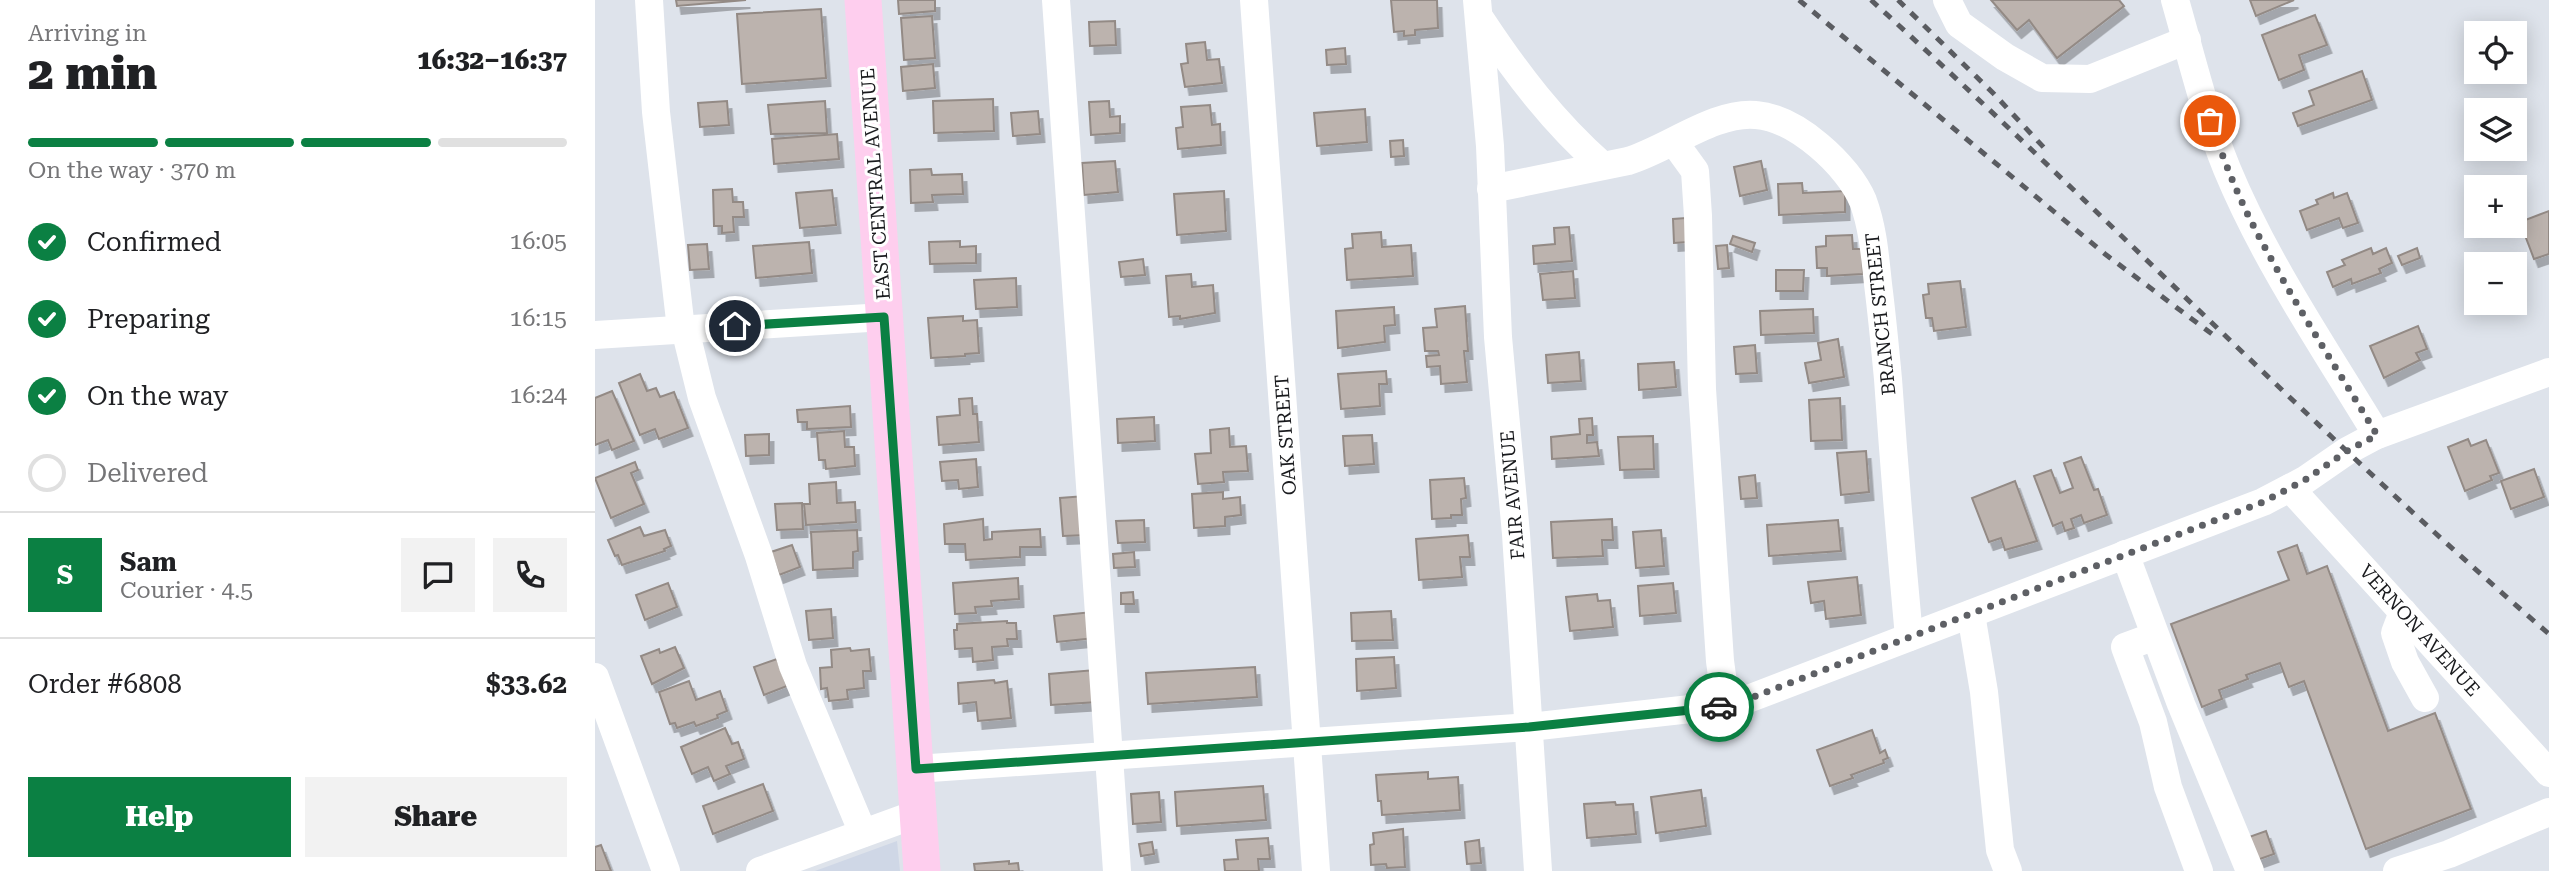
<!DOCTYPE html>
<html lang="en">
<head>
<meta charset="utf-8">
<style>
	body { margin:0; font-family:"Roboto Serif",serif; background:#f2f2f2; color:#202124; height:100vh; display:flex; flex-direction:column; font-size:26px; white-space:nowrap }
	* { box-sizing:border-box; margin:0 }
	p { font-size:23px; color:#757577 }
	.icon { flex:none; width:38px; height:38px; fill:none; stroke:currentColor; stroke-width:2; stroke-linecap:round; stroke-linejoin:round }
	.map { position:relative; flex:1; overflow:hidden }
	.drawer { display:flex; flex-direction:column; background:#fff; width:595px }
	.drawer>* { flex:none }
	.tools { position:absolute; left:1869px; top:21px; display:grid; gap:14px }
	.tools a { display:grid; place-items:center; width:63px; height:63px; border-radius:0px; background:#fff; box-shadow:0 4px 18px #0003; font-size:35px }
	.pin { position:absolute; display:grid; place-items:center; width:60px; height:60px; color:#fff; margin:-30px; border:4px solid #fff; border-radius:50%; box-shadow:0 2px 7px #0007 }
	.courier { position:absolute; display:grid; place-items:center; width:70px; height:70px; margin:-35px; border:5px solid #0b8043; border-radius:50%; background:#fff; color:#222; box-shadow:0 2px 9px #0007 }
	.summary em { font-style:normal; font-weight:800 }
	.summary div { display:flex; flex-direction:column-reverse }
	.summary { display:flex; align-items:center; justify-content:space-between; height:119px; padding:0 28px }
	h1 { font-size:46px; font-weight:800; line-height:52px }
	.bar { display:grid; grid-template-columns:repeat(4,1fr); gap:10px 7px; align-content:center; height:84px; padding:0 28px }
	.bar i { height:9px; border-radius:5px; background:#e0e0e0 }
	.bar .selected { background:#0b8043 }
	.bar p { grid-column:span 4 }
	.line { display:flex; align-items:center; gap:18px; padding:0 28px; border-top:2px solid #e0e0e0 }
	.line div { flex:1 }
	.round { display:grid; place-items:center; flex:none; width:74px; height:74px; border-radius:0px; background:#f2f2f2 }
	ol { padding:0 28px; list-style:none }
	li { display:flex; align-items:center; gap:21px; height:77px }
	li p { margin-inline-start:auto }
	li .icon { padding:7px; border-radius:50%; background:#0b8043; color:#fff; stroke-width:4 }
	li:last-child { color:#757577 }
	li i { width:38px; height:38px; border:4px solid #e0e0e0; border-radius:50% }
	.cta { display:flex; gap:14px; margin-top:auto; padding:14px 28px }
	.cta a { flex:1; height:80px; border-radius:0px; background:#0b8043; color:#fff; font-size:28px; font-weight:800; line-height:80px; text-align:center }
	.cta a+a { background:#f2f2f2; color:#202124 }
	main { display:flex; flex:1; min-height:0 }
	.map>svg:first-child { display:block }
	.built { fill:#cfd7e6 }
	.building { fill:#bcb3ae; stroke:#938a85; stroke-width:2; filter:url(#shadow) }
	.lines { fill:none; stroke-linecap:round; stroke-linejoin:round }
	.minor { stroke:#fff; stroke-width:28 }
	.major { stroke:#feceee; stroke-width:37 }
	.rail { stroke:#5a5c61; stroke-width:5; stroke-dasharray:9 9; stroke-linecap:butt }
	.done { stroke:#5e6065; stroke-width:7; stroke-dasharray:0 12.6 }
	.route { stroke:#0b8043; stroke-width:9 }
	.labels { text-anchor:middle; stroke-width:6; stroke-linejoin:round; paint-order:stroke }
	.street-label { font-size:19px; fill:#191a1d; stroke:#fff }
</style>
</head>
<body>
<main>
<section class="drawer">
<div class="summary"><div><h1>2 min</h1><p>Arriving in</p></div><em>16:32–16:37</em></div>
<div class="bar"><i class="selected"></i><i class="selected"></i><i class="selected"></i><i></i><p>On the way · 370 m</p></div>
<ol>
<li><svg class="icon" aria-label="check" viewBox="0 0 24 24"><path d="M5 12l5 5 9-10"/></svg>Confirmed<p>16:05</p></li>
<li><svg class="icon" aria-label="check" viewBox="0 0 24 24"><path d="M5 12l5 5 9-10"/></svg>Preparing<p>16:15</p></li>
<li><svg class="icon" aria-label="check" viewBox="0 0 24 24"><path d="M5 12l5 5 9-10"/></svg>On the way<p>16:24</p></li>
<li><i></i>Delivered</li>
</ol>
<div class="line" style="height:126px"><b class="round" style="background:#0b8043;color:#fff">S</b><div><b>Sam</b><p>Courier · 4.5</p></div><a class="round"><svg class="icon" aria-label="chat" viewBox="0 0 24 24"><path d="M4 5h16v11H9l-5 4z"/></svg></a><a class="round"><svg class="icon" aria-label="phone" viewBox="0 0 24 24"><path d="M5 4h4l2 5-3 2q2 4 5 5l2-3 5 2v4C11 20 4 13 5 4z"/></svg></a></div>
<div class="line" style="height:91px"><div>Order #6808</div><b>$33.62</b></div>
<div class="cta"><a>Help</a><a>Share</a></div>
</section>
<div class="map">
<svg width="1954" height="871" viewBox="0 0 1954 871">
	<defs>
		<filter id="shadow"><feDropShadow dx="4.5" dy="8" stdDeviation="0" flood-color="#0004"/></filter>
	</defs>
	<rect width="100%" height="100%" fill="#dee3eb"/>
	<polygon class="built" points="302,841 305,871 220,871"/>
	<g class="building">
		<polygon points="81,0 151,0 82,6"/>
		<polygon points="303,0 340,0 340,11 304,14"/>
		<polygon points="796,0 842,0 843,28 820,30 820,35 809,36 809,31 799,32"/>
		<polygon points="1396,0 1524,0 1529,6 1462,58 1434,20 1422,30"/>
		<polygon points="1655,0 1699,0 1661,16"/>
		<polygon points="226,9 231,78 147,84 142,14"/>
		<polygon points="1720,15 1732,45 1704,55 1709,70 1684,80 1667,35"/>
		<polygon points="337,16 340,58 309,60 306,18"/>
		<polygon points="520,21 521,45 495,46 494,22"/>
		<polygon points="610,42 612,60 624,59 627,83 590,87 586,64 593,63 591,44"/>
		<polygon points="750,48 751,64 732,65 731,50"/>
		<polygon points="338,64 340,88 308,91 306,67"/>
		<polygon points="1767,71 1777,100 1703,126 1698,113 1719,105 1714,91"/>
		<polygon points="398,99 399,131 339,133 338,101"/>
		<polygon points="132,101 134,125 105,127 103,103"/>
		<polygon points="230,101 232,133 176,134 173,105"/>
		<polygon points="514,101 515,117 525,116 525,133 496,135 494,102"/>
		<polygon points="615,105 617,125 625,124 626,145 583,149 581,128 588,127 586,107"/>
		<polygon points="770,109 772,142 722,146 719,113"/>
		<polygon points="443,111 445,134 418,136 416,113"/>
		<polygon points="242,134 244,159 179,164 177,139"/>
		<polygon points="808,140 809,156 796,157 795,141"/>
		<polygon points="520,161 523,192 489,195 487,163"/>
		<polygon points="1166,161 1172,190 1145,196 1139,167"/>
		<polygon points="336,169 337,175 367,174 368,194 337,195 338,202 316,203 315,170"/>
		<polygon points="1207,183 1208,193 1250,191 1250,212 1184,215 1183,184"/>
		<polygon points="137,189 138,202 148,202 149,217 138,217 139,232 127,233 127,226 119,226 118,190"/>
		<polygon points="237,190 241,225 205,228 201,193"/>
		<polygon points="629,191 631,231 582,235 579,194"/>
		<polygon points="1738,193 1739,198 1752,193 1763,223 1748,228 1744,218 1712,230 1705,211 1723,204 1721,200"/>
		<polygon points="1954,211 1954,254 1939,259 1925,222"/>
		<polygon points="1091,218 1093,242 1079,243 1078,219"/>
		<polygon points="974,227 977,261 939,264 938,246 960,244 959,228"/>
		<polygon points="786,232 787,247 816,245 818,276 752,280 750,249 758,248 757,234"/>
		<polygon points="1257,235 1258,249 1267,249 1268,274 1232,276 1232,268 1222,268 1221,247 1231,246 1231,236"/>
		<polygon points="1138,236 1160,243 1157,252 1135,244"/>
		<polygon points="365,241 365,247 381,246 381,263 335,264 334,242"/>
		<polygon points="214,242 217,273 161,278 158,246"/>
		<polygon points="112,244 114,269 95,270 93,245"/>
		<polygon points="1132,245 1134,268 1123,269 1121,246"/>
		<polygon points="1776,248 1778,254 1791,248 1797,263 1784,269 1786,273 1757,284 1756,279 1738,287 1732,272 1750,265 1747,260"/>
		<polygon points="1822,248 1825,258 1807,265 1803,256"/>
		<polygon points="548,259 550,275 526,277 524,262"/>
		<polygon points="1181,270 1209,270 1208,291 1181,291"/>
		<polygon points="978,271 980,298 948,300 945,274"/>
		<polygon points="596,274 597,287 618,285 620,313 585,319 585,316 574,317 571,276"/>
		<polygon points="421,278 422,307 381,309 379,280"/>
		<polygon points="1365,281 1371,327 1339,331 1337,318 1331,318 1328,295 1334,294 1333,284"/>
		<polygon points="870,306 873,351 869,351 872,382 846,384 845,366 832,367 831,356 844,355 843,351 830,351 828,328 842,327 840,309"/>
		<polygon points="799,307 800,325 789,326 790,342 743,348 741,311"/>
		<polygon points="1218,309 1219,333 1166,335 1165,311"/>
		<polygon points="368,316 368,321 382,320 384,353 370,354 370,356 336,358 333,318"/>
		<polygon points="1823,326 1832,349 1821,353 1825,360 1789,378 1775,346"/>
		<polygon points="1243,339 1249,377 1214,383 1210,363 1226,360 1223,343"/>
		<polygon points="1160,345 1162,373 1141,374 1139,347"/>
		<polygon points="984,352 986,381 953,383 951,355"/>
		<polygon points="1079,362 1081,387 1044,390 1043,364"/>
		<polygon points="791,371 792,384 784,384 785,406 746,409 743,374"/>
		<polygon points="45,374 52,391 61,388 65,397 79,392 93,428 64,439 60,429 45,435 24,383"/>
		<polygon points="17,391 39,441 17,450 13,440 0,445 0,398"/>
		<polygon points="377,398 378,414 382,414 384,442 344,445 342,417 365,415 364,399"/>
		<polygon points="1245,398 1247,440 1216,441 1214,400"/>
		<polygon points="255,406 256,427 212,429 212,422 203,422 202,410"/>
		<polygon points="559,417 560,441 523,443 522,419"/>
		<polygon points="997,418 998,435 992,435 992,443 1002,442 1004,456 957,459 956,437 985,434 984,419"/>
		<polygon points="634,428 635,447 651,446 653,471 628,472 629,482 603,484 600,454 616,453 615,430"/>
		<polygon points="249,431 250,447 259,447 260,466 231,469 230,460 224,460 222,433"/>
		<polygon points="174,434 174,455 151,456 150,435"/>
		<polygon points="777,435 779,464 750,466 748,436"/>
		<polygon points="1058,436 1059,469 1025,470 1023,437"/>
		<polygon points="1873,439 1876,446 1891,440 1904,473 1895,476 1897,480 1870,491 1853,447"/>
		<polygon points="1271,451 1274,492 1246,495 1242,453"/>
		<polygon points="1486,457 1499,490 1503,489 1512,515 1489,523 1486,515 1476,519 1479,528 1470,531 1467,522 1458,526 1439,476 1456,470 1465,493 1478,488 1469,463"/>
		<polygon points="381,459 383,487 364,489 363,480 347,481 345,462"/>
		<polygon points="40,462 43,470 36,473 49,504 16,518 0,478"/>
		<polygon points="1939,469 1949,497 1916,509 1906,481"/>
		<polygon points="1160,475 1162,498 1146,499 1144,477"/>
		<polygon points="869,478 871,498 866,499 867,515 856,515 856,518 837,519 835,480"/>
		<polygon points="1420,481 1442,541 1410,550 1406,538 1394,542 1377,498"/>
		<polygon points="241,482 242,503 260,502 261,522 211,525 209,504 215,504 214,484"/>
		<polygon points="628,492 628,499 645,497 646,515 630,517 630,526 599,528 597,494"/>
		<polygon points="490,496 492,535 468,536 465,498"/>
		<polygon points="207,503 208,529 182,530 180,504"/>
		<polygon points="388,519 389,540 397,539 397,532 445,529 446,547 425,547 425,557 371,560 370,544 350,544 349,524"/>
		<polygon points="1017,519 1018,540 1007,540 1008,556 958,558 956,522"/>
		<polygon points="549,520 550,542 523,543 521,521"/>
		<polygon points="1243,520 1246,551 1174,556 1172,525"/>
		<polygon points="45,527 49,536 70,530 76,546 69,549 70,551 27,565 23,555 20,556 13,540"/>
		<polygon points="262,530 263,551 258,552 258,568 218,570 216,532"/>
		<polygon points="1066,530 1069,566 1041,568 1038,532"/>
		<polygon points="873,535 875,557 865,557 867,577 824,580 821,539"/>
		<polygon points="197,545 205,567 184,575 176,552"/>
		<polygon points="1702,545 1712,574 1732,566 1793,731 1840,713 1876,809 1771,849 1709,681 1694,687 1685,663 1651,675 1653,679 1624,690 1627,699 1607,707 1576,624 1694,580 1683,552"/>
		<polygon points="539,552 540,567 519,568 518,554"/>
		<polygon points="1262,577 1266,615 1231,619 1229,601 1216,603 1213,582"/>
		<polygon points="423,578 424,599 396,601 397,606 380,607 381,613 360,614 358,583"/>
		<polygon points="73,583 82,607 50,620 41,595"/>
		<polygon points="1078,583 1081,613 1045,616 1043,586"/>
		<polygon points="538,592 539,604 526,604 526,593"/>
		<polygon points="1002,594 1003,601 1015,600 1018,627 975,631 971,597"/>
		<polygon points="236,609 238,638 214,640 211,611"/>
		<polygon points="796,611 798,640 757,641 756,613"/>
		<polygon points="497,612 500,638 462,642 459,616"/>
		<polygon points="412,621 412,623 421,623 422,639 412,639 413,646 397,647 398,660 378,662 377,648 360,649 359,630 362,630 362,624"/>
		<polygon points="80,647 89,668 57,684 46,656 64,649 65,653"/>
		<polygon points="255,648 256,651 274,649 276,671 268,671 269,688 252,690 253,699 234,701 232,688 226,689 225,668 237,667 236,650"/>
		<polygon points="799,657 801,688 762,691 761,659"/>
		<polygon points="182,659 192,686 169,695 159,667"/>
		<polygon points="660,667 662,697 553,704 551,673"/>
		<polygon points="500,670 503,702 456,705 454,674"/>
		<polygon points="399,680 400,683 412,681 416,718 383,721 381,702 364,704 363,683"/>
		<polygon points="94,681 101,700 125,691 132,711 122,715 123,718 101,726 99,722 82,728 80,723 75,724 64,692"/>
		<polygon points="130,728 137,744 143,742 149,759 131,766 135,774 119,781 113,767 97,774 86,747"/>
		<polygon points="1277,730 1285,753 1290,750 1293,758 1288,760 1289,763 1256,775 1258,778 1235,786 1222,750"/>
		<polygon points="833,772 833,779 863,777 865,810 787,815 786,801 783,801 781,775"/>
		<polygon points="168,784 178,811 118,834 108,806"/>
		<polygon points="668,786 671,820 582,826 580,792"/>
		<polygon points="1106,790 1111,826 1061,833 1056,797"/>
		<polygon points="564,792 566,822 538,824 536,794"/>
		<polygon points="1020,802 1021,805 1038,804 1041,834 992,838 989,804"/>
		<polygon points="808,829 810,867 792,868 791,864 776,865 775,845 779,844 778,833"/>
		<polygon points="1671,831 1679,854 1662,860 1654,837"/>
		<polygon points="673,838 675,859 663,859 664,871 630,871 629,860 643,859 641,840"/>
		<polygon points="884,840 886,863 872,864 870,842"/>
		<polygon points="557,842 559,854 546,856 544,844"/>
		<polygon points="6,845 16,871 0,871 0,847"/>
		<polygon points="414,861 414,864 423,863 424,871 380,871 379,864"/>
	</g>
	<g class="lines">
		<g class="minor">
			<polyline points="54,0 61,112 86,329"/>
			<polyline points="461,0 522,871"/>
			<polyline points="659,0 721,871"/>
			<polyline points="882,0 895,146 903,337 921,534 943,871"/>
			<polyline points="1352,0 1364,24 1410,57 1447,78 1495,79 1592,40"/>
			<path d="M1580,0c16,56 30,115 52,169 39,94 98,180 150,266"/>
			<path d="M886,20c35,53 73,103 121,145"/>
			<polyline points="1079,142 1100,171 1103,216 1107,389 1125,661 1131,705"/>
			<path d="M896,189l137,-28c40,-12 87,-50 128,-46 40,3 92,50 107,86 10,27 12,55 15,83 4,32 7,63 10,95 6,86 13,172 21,258"/>
			<polyline points="90,329 107,398 164,556 198,666 268,833"/>
			<polyline points="0,335 289,317"/>
			<polyline points="1695,488 1954,773"/>
			<polyline points="1530,554 1586,704 1655,871"/>
			<polyline points="1808,612 1800,633 1810,662 1830,698"/>
			<polyline points="1376,614 1389,692 1405,850 1413,871"/>
			<polyline points="1560,636 1530,647 1558,722 1573,787 1604,871"/>
			<polyline points="0,677 71,871"/>
			<polyline points="321,769 935,727 1131,705 1153,699 1668,502 1710,480 1752,451 1782,435 1954,372"/>
			<polyline points="165,871 324,813"/>
			<polyline points="1802,871 1854,854 1954,812"/>
		</g>
		<polyline class="major" points="268,0 327,871"/>
		<g class="rail">
			<polyline points="1204,0 1510,254 1617,334"/>
			<path d="M1276,0c229,208 444,432 678,634"/>
			<polyline points="1303,0 1399,94 1453,152"/>
		</g>
	</g>
	<g class="lines">
		<path class="done" d="M1124,707l29,-8 515,-197 42,-22 42,-29 30,-16c-44,-73 -91,-144 -129,-220 -15,-31 -27,-63 -38,-94"/>
		<polyline class="route" points="140,326 289,317 321,769 934,727 1124,707"/>
	</g>
	<g class="labels">
		<g class="street-label">
			<text transform="translate(280 184) rotate(-94)" y="7">EAST CENTRAL AVENUE</text>
			<text transform="translate(1285 314) rotate(-96)" y="7">BRANCH STREET</text>
			<text transform="translate(690 435) rotate(-94)" y="7">OAK STREET</text>
			<text transform="translate(917 495) rotate(-95)" y="7">FAIR AVENUE</text>
			<text transform="translate(1825 630) rotate(48)" y="7">VERNON AVENUE</text>
		</g>
	</g>
</svg>
<div class="tools">
<a><svg class="icon" aria-label="locate" viewBox="0 0 24 24"><circle cx="12" cy="12" r="6"/><path d="M12 2v4M12 18v4M2 12h4M18 12h4"/></svg></a>
<a><svg class="icon" aria-label="layers" viewBox="0 0 24 24"><path d="M12 4l9 5-9 5-9-5zM3 14l9 5 9-5"/></svg></a>
<a>+</a>
<a>−</a>
</div>
<div class="pin" style="left:1615px;top:121px;background:#ea580c"><svg class="icon" aria-label="bag" viewBox="0 0 24 24"><path d="M5 8h14l-1 12H6zM9 8a3 3 0 0 1 6 0"/></svg></div>
<div class="pin" style="left:140px;top:326px;background:#1f2937"><svg class="icon" aria-label="home" viewBox="0 0 24 24"><path d="M3 11l9-7 9 7M6 9v11h12V9"/></svg></div>
<div class="courier" style="left:1124px;top:707px"><svg class="icon" aria-label="car" viewBox="0 0 24 24"><path d="M5 17H2v-5l4-1 3-4h7l3 4 3 1v5h-3M9 17h6M6 11h13"/><circle cx="7" cy="17" r="2"/><circle cx="17" cy="17" r="2"/></svg></div>
</div>
</main>
</body>
</html>
